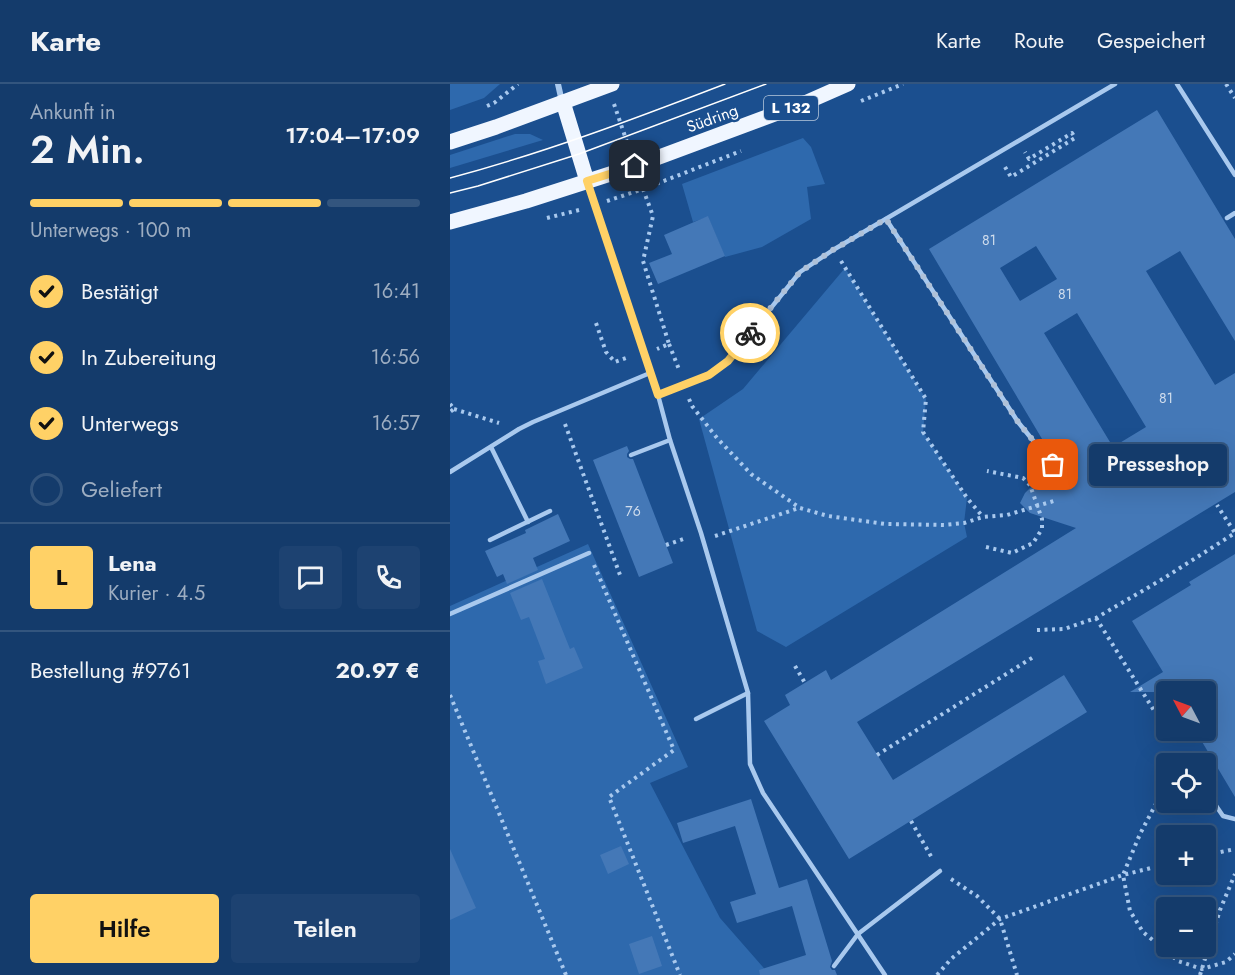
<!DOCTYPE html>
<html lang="de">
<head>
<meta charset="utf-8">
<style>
	body { margin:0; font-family:Jost,sans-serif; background:#1d4271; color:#f1f3f6; height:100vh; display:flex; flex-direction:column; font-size:22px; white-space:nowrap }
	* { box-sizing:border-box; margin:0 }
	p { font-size:20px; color:#9dadc1 }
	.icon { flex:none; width:33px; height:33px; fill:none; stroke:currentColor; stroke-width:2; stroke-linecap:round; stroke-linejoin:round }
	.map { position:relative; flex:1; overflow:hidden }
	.drawer { display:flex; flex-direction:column; background:#143b6b; width:450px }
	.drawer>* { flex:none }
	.needle { width:39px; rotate:311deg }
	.controls { position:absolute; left:706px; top:597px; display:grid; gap:12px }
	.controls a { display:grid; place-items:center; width:60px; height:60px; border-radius:6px; background:#143b6b; box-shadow:0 6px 24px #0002,0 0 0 2px #33557e; font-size:30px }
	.pin { position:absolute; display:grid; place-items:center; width:51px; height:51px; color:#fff; margin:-26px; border-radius:12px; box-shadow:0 3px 9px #0006 }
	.courier { position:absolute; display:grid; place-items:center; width:60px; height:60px; margin:-30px; border:4px solid #ffd166; border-radius:50%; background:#fff; color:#222; box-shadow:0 2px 8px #0007 }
	.bubble { position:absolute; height:42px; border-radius:6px; background:#143b6b; box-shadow:0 6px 24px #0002,0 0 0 2px #33557e; font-size:20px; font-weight:600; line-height:42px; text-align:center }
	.headline em { font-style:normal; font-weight:600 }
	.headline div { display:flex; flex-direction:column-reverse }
	.headline { display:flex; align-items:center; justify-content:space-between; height:102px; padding:0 30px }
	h1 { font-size:39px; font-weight:600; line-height:45px }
	.bar { display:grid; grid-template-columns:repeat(4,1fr); gap:9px 6px; align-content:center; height:72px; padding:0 30px }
	.bar i { height:8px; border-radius:4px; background:#33557e }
	.bar .on { background:#ffd166 }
	.bar p { grid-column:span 4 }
	.line { display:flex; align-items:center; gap:15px; padding:0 30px; border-top:2px solid #33557e }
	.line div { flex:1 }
	.round { display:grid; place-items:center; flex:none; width:63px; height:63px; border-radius:6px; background:#1d4271 }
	ol { padding:0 30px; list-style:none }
	li { display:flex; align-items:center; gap:18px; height:66px }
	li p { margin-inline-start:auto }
	li .icon { padding:6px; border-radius:50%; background:#ffd166; color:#111; stroke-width:4 }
	li:last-child { color:#9dadc1 }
	li i { width:33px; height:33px; border:3px solid #33557e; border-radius:50% }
	.button { display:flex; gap:12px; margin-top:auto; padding:12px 30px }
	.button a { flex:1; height:69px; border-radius:6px; background:#ffd166; color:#111; font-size:24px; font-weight:600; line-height:69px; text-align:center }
	.button a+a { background:#1d4271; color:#f1f3f6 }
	header { display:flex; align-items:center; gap:36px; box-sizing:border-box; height:84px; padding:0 30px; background:#143b6b; border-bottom:2px solid #33557e }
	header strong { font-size:28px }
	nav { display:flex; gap:33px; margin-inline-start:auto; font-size:21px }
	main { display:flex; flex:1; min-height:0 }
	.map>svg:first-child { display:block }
	.green { fill:#2e69ad }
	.building { fill:#4478b7; fill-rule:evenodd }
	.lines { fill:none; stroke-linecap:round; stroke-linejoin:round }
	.path { stroke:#a9c9ee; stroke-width:4; stroke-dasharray:3 4.5; stroke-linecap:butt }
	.lane { stroke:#a9c9ee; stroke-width:4.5 }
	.street { stroke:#a9c9ee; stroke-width:6 }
	.primary { stroke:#f0f6ff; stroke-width:15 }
	.tram { stroke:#fff; stroke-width:1.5 }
	.done { stroke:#afc1d8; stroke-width:6; stroke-dasharray:0 10.8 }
	.route { stroke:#ffd166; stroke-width:8 }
	.labels { text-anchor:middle; stroke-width:5; stroke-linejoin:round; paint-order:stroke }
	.number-label { font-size:14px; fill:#d0dded }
	.shield { fill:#1b4f8f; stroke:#bbcadd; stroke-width:1.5 }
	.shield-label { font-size:15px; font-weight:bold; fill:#fff }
	.street-label { font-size:16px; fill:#fff; stroke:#1b4f8f }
</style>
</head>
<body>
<header>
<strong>Karte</strong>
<nav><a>Karte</a><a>Route</a><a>Gespeichert</a></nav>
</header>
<main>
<section class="drawer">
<div class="headline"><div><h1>2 Min.</h1><p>Ankunft in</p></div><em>17:04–17:09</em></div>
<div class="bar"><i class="on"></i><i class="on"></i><i class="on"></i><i></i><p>Unterwegs · 100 m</p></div>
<ol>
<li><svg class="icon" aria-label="check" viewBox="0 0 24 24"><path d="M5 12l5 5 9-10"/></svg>Bestätigt<p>16:41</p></li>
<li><svg class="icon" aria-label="check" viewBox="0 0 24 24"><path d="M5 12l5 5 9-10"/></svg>In Zubereitung<p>16:56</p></li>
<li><svg class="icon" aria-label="check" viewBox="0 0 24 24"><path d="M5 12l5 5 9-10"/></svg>Unterwegs<p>16:57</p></li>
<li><i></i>Geliefert</li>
</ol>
<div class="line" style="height:108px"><b class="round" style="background:#ffd166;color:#111">L</b><div><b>Lena</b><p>Kurier · 4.5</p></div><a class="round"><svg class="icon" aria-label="chat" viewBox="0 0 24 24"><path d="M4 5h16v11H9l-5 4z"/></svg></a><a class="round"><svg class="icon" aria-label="phone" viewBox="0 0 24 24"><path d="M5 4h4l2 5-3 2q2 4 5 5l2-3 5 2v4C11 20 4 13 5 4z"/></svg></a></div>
<div class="line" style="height:78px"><div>Bestellung #9761</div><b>20.97 €</b></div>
<div class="button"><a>Hilfe</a><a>Teilen</a></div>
</section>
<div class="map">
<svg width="785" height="891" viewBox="0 0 785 891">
	<rect width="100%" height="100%" fill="#1b4f8f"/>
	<g class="green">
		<polygon points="0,0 50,0 34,14 0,26"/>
		<polygon points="65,50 80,50 93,56 0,84 0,71"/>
		<polygon points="353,54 361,63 375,100 357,103 361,135 312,163 275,173 258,133 243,138 232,100"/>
		<polygon points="395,184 476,315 473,348 517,414 514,439 517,453 336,563 307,547 249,335 293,305"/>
		<polygon points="138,460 238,683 200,699 270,834 320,891 0,891 0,522"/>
	</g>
	<g class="building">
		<path d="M707,26l78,129v102l-55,-90 -34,20 69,114 20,-12v119l-378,230 36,58 171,-105 23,37 -238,147 -85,-138 26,-16 -5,-10 41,-25 5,10 245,-152 -46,-15 -10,-10 5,-10 5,-5 6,-3 19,-5 -1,-11 3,-2v-3l-128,-215zM586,162l21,33 -37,22 -20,-33zM627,229l69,114 -33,20 -69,-114z"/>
		<polygon points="258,132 275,172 208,200 199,179 222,170 214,151"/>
		<polygon points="177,362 179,367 177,370 177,373 180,375 183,375 223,479 189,493 143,376"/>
		<polygon points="108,430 120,457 83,474 88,486 57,500 53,490 47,493 35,467 76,449 75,446"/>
		<polygon points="785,470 785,713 745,646 756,646 756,608 680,608 713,588 682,537 741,501 739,498"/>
		<polygon points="92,495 120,565 124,563 133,584 96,600 88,577 95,575 79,533 71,536 60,509"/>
		<polygon points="301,715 329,804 357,795 382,877 380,883 382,886 385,886 387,891 310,891 309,886 356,871 342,822 287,839 280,818 306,810 285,742 233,759 227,739"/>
		<polygon points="171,762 179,780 158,790 150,771"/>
		<polygon points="0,765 26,824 0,836"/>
		<polygon points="202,852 212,882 189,890 179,860"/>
	</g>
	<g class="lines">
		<g class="path">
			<polyline points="776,0 785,14"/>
			<polyline points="411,17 453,0"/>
			<polyline points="164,20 179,64"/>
			<polyline points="37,22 44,19 68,0"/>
			<polyline points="555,83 561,93 625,54 622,49 579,75 575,68"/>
			<polyline points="193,105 203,132 193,177 219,260 207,265"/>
			<polyline points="157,117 193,105 291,67"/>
			<polyline points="97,134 133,125"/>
			<polyline points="391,177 476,315 473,348 517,414 533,433"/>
			<polyline points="146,239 156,268 165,278 179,273"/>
			<polyline points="219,260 230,288"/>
			<polyline points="239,315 242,322 267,354 301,390 350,424 378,432 435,440 494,441 514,439 533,433 557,431 607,416"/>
			<polyline points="0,320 4,325 0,328"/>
			<polyline points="4,325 49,339"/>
			<polyline points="115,340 170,491"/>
			<polyline points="265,452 349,424"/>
			<polyline points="216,461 236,454"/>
			<polyline points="536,463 562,469 583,459 592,445 592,435 580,401 573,394 537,387"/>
			<polyline points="144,481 224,666 159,713 230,891"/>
			<polyline points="646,534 725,660"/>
			<polyline points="587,546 614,545 646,534 711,496 785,449 767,421"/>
			<polyline points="345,582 355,599"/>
			<polyline points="0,611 116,891"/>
			<polyline points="427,671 585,572"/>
			<polyline points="717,699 690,750 673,791 680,827 693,848 728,877 752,885 776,878 785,870"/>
			<polyline points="461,737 482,774"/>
			<polyline points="756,771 785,765"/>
			<polyline points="501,795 527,812 550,835 567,891"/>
			<polyline points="487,891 501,875 550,835 673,791 717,780"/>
			<polyline points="750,891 770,826 785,790"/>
		</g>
		<g class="lane">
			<polyline points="727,0 785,91"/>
			<polyline points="138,100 208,311 220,356 251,449 298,609 300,680 313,709 435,891"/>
			<polyline points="777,134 785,129"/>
			<polyline points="436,135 568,338 603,381"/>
			<polyline points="208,311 259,290 278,277 350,188 383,166 665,0"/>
			<polyline points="41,363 78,438"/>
			<polyline points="181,371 220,356"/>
			<polyline points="0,388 69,345 83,338 200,289"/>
			<polyline points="40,456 100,427"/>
			<polyline points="0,530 139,469"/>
			<polyline points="246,635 298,609"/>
			<polyline points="732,671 738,680"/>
			<polyline points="756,707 773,732 785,735"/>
			<polyline points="384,882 408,850 490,787"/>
		</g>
		<polyline class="street" points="108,0 112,18"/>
		<g class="primary">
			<polyline points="113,18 137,97"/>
			<polyline points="0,58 46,43 162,0"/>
			<polyline points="0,138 76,117 185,82 357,18 398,0"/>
		</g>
		<g class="tram">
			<path d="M0,94c94,-25 184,-59 275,-94"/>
			<polyline points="0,109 28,102 129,70 316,0"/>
		</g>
	</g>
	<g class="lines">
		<polyline class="done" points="300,249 350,188 383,166 436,135 568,338 603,381"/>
		<polyline class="route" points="185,82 137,97 208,311 259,291 278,277 300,249"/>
	</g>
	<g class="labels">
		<g class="number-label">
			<text x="539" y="161">81</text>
			<text x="615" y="215">81</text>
			<text x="716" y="319">81</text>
			<text x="183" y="432">76</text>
		</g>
		<rect class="shield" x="314" y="12" width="54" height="24" rx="4.5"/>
		<g class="shield-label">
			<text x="341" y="29">L 132</text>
		</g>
		<g class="street-label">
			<text transform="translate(262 34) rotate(-20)" y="6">Südring</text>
		</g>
	</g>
</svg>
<div class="controls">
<a><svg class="needle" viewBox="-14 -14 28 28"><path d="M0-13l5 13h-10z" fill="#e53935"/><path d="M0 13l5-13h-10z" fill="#9dadc1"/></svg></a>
<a><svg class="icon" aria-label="locate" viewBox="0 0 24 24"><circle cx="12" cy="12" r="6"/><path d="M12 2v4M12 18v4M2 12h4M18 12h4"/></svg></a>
<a>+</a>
<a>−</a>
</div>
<div class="pin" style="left:603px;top:381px;background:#ea580c"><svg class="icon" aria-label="bag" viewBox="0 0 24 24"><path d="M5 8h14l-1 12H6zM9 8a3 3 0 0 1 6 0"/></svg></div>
<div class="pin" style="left:185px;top:82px;background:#1f2937"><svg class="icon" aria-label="home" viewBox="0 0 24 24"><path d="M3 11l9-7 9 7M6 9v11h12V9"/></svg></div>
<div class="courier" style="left:300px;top:249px"><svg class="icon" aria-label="bike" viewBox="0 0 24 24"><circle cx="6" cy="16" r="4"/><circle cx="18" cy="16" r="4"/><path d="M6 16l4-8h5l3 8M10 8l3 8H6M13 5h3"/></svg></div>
<div class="bubble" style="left:639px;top:360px;width:138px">Presseshop</div>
</div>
</main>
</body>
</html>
